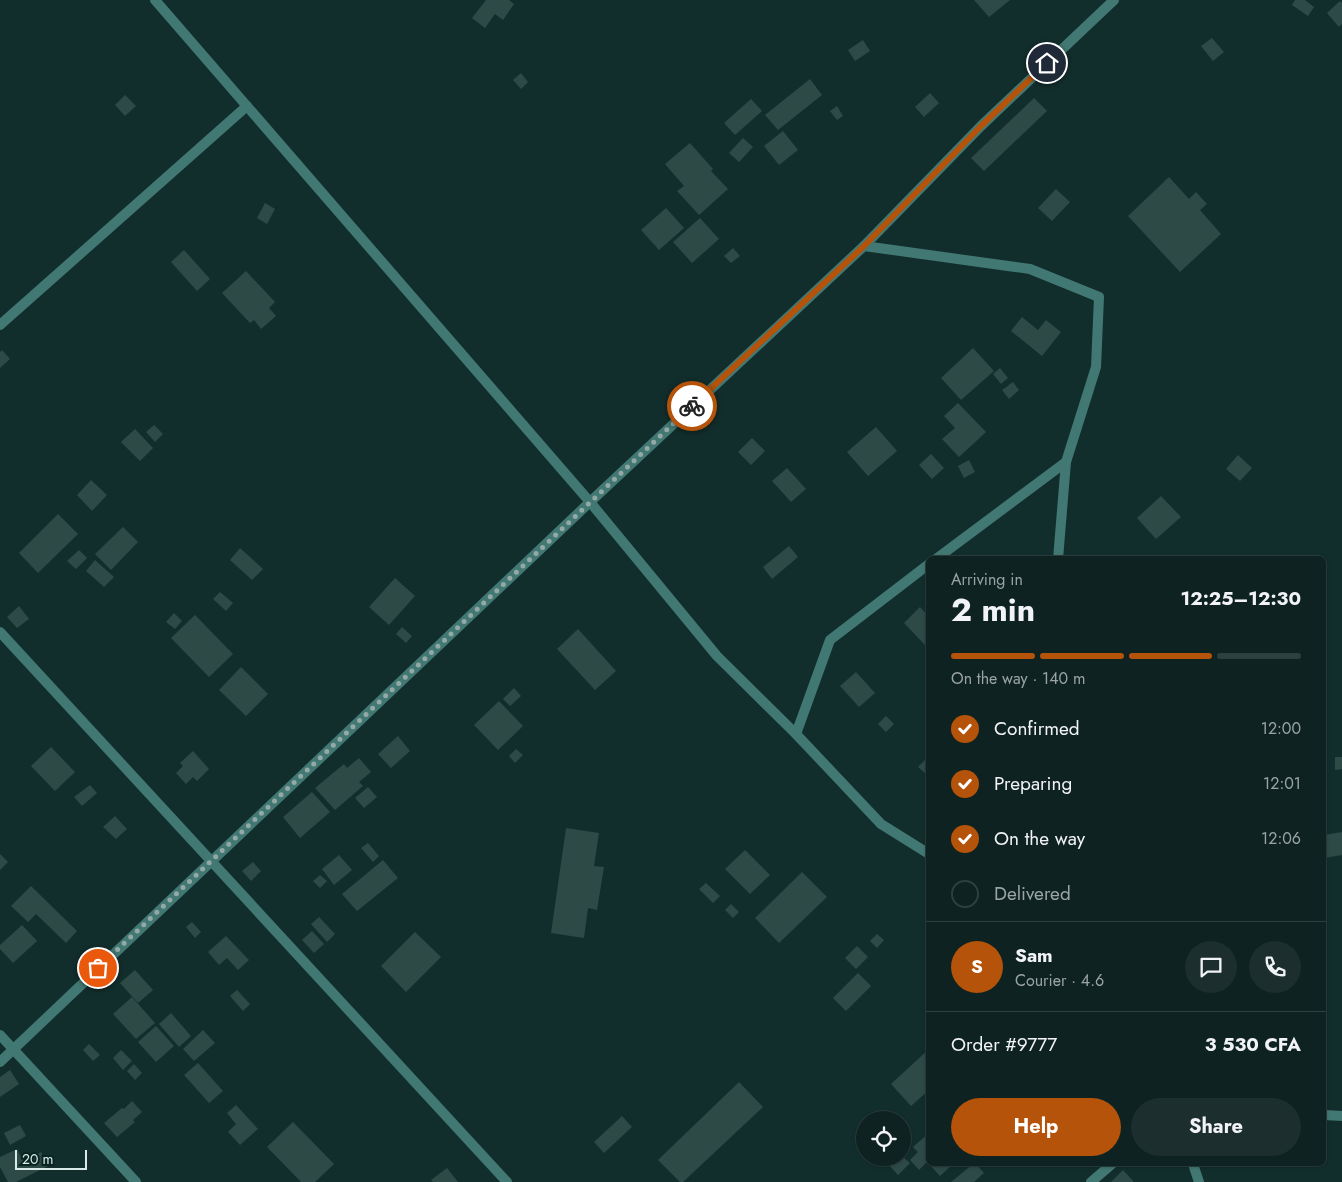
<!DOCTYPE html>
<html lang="en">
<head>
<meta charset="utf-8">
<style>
	body { margin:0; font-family:Jost,sans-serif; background:#1c2f2e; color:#f1f3f6; height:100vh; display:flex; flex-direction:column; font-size:19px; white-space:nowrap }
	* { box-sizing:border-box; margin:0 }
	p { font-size:16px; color:#9ba4a5 }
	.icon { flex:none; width:28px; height:28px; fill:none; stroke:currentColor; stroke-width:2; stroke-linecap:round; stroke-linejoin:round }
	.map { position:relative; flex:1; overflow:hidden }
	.panel { position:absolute; left:926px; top:556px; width:400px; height:610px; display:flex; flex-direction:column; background:#0e2221; border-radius:8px; box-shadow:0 1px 4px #0004,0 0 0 1px #2e3f3f }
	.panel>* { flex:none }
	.buttons { position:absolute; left:856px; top:1111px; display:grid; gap:10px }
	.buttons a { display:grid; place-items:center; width:55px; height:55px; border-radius:50%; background:#0e2221; box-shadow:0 1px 4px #0004,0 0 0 1px #2e3f3f; font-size:25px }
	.scale { position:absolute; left:15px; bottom:12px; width:72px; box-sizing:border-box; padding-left:5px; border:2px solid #daeae8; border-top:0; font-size:14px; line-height:18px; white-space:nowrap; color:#daeae8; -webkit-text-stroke:4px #082522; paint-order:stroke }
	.pin { position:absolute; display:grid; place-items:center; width:42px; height:42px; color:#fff; margin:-21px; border:2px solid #fff; border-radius:50%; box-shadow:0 1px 5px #0007 }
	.courier { position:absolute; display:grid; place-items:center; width:50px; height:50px; margin:-25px; border:4px solid #b45309; border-radius:50%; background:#fff; color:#222; box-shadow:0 1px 6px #0007 }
	.headline em { font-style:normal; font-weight:700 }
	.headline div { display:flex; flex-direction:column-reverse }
	.headline { display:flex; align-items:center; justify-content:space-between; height:85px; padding:0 25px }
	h1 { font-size:32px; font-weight:700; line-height:38px }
	.bar { display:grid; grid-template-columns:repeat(4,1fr); gap:8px 5px; align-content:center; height:60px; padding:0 25px }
	.bar i { height:6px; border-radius:4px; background:#2e3f3f }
	.bar .selected { background:#b45309 }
	.bar p { grid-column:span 4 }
	.line { display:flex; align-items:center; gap:12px; padding:0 25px; border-top:1px solid #2e3f3f }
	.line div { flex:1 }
	.round { display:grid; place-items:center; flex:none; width:52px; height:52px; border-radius:26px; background:#1c2f2e }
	ol { padding:0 25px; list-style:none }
	li { display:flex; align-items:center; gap:15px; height:55px }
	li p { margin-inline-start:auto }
	li .icon { padding:5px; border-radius:50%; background:#b45309; color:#fff; stroke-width:4 }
	li:last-child { color:#9ba4a5 }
	li i { width:28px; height:28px; border:2px solid #2e3f3f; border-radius:50% }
	.primary-button { display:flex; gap:10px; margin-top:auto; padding:10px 25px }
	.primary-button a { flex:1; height:58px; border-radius:30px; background:#b45309; color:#fff; font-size:20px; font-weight:700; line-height:58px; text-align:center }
	.primary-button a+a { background:#1c2f2e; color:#f1f3f6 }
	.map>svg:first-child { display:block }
	.building { fill:#2e4a47 }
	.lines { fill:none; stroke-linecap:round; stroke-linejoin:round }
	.minor { stroke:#427873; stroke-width:10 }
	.done { stroke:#94a8a6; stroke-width:5; stroke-dasharray:0 9 }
	.route { stroke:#b45309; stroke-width:6 }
</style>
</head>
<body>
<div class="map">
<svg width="1342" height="1182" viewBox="0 0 1342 1182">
	<rect width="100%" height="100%" fill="#122e2c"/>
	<g class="building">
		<polygon points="486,0 509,0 514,4 503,20 495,14 485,28 472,18"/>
		<polygon points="974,0 1010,0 989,17"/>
		<polygon points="1295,0 1305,0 1314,7 1308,16 1292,5"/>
		<polygon points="1340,1 1342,3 1342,24 1339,27 1327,13"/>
		<polygon points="1212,38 1224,52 1213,61 1201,46"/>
		<polygon points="863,40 870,51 855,61 848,50"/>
		<polygon points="521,73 528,82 521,89 513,80"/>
		<polygon points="810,79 822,95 778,130 765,115"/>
		<polygon points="930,93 939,103 924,117 915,107"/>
		<polygon points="125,95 136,106 125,116 115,105"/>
		<polygon points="1034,98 1047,111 984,171 971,158"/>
		<polygon points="751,99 762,111 735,135 724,123"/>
		<polygon points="837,106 843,116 837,120 830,111"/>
		<polygon points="783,131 798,150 779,165 764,146"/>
		<polygon points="743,138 753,147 739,162 729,153"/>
		<polygon points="690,143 713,169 711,171 728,189 699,215 677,191 684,186 665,164"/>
		<polygon points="1169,177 1189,199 1196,192 1207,204 1200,210 1221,234 1180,272 1128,216"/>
		<polygon points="1056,189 1070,202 1052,221 1038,208"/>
		<polygon points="265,203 275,209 267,224 257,218"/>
		<polygon points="666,208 684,228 659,250 641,230"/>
		<polygon points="700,218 719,239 692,263 673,242"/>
		<polygon points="733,248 740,256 731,263 724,256"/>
		<polygon points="184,250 210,279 197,291 171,262"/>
		<polygon points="246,271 275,302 269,308 276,316 261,329 254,320 250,323 222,293"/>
		<polygon points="1022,317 1038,330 1046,320 1061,332 1042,356 1011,331"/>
		<polygon points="973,348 994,371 961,400 941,378"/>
		<polygon points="2,350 10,359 0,368 0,352"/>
		<polygon points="1000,368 1008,378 1001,384 993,374"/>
		<polygon points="1013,382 1019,390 1009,399 1002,390"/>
		<polygon points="958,403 986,432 959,457 942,439 955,428 944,416"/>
		<polygon points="154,425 163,434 155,442 146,432"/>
		<polygon points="876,427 897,451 868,476 847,452"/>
		<polygon points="135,429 153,448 140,461 121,442"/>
		<polygon points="752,438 765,451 751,465 738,452"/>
		<polygon points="931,454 944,468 932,479 919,465"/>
		<polygon points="1238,455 1252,468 1240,481 1226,469"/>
		<polygon points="969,460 975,472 964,478 958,466"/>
		<polygon points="787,468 806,489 791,502 772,481"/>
		<polygon points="91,480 107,495 92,511 77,495"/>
		<polygon points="1161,496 1181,517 1156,539 1137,518"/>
		<polygon points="58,514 78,534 38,573 19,553"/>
		<polygon points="123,527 138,542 111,570 95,554"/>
		<polygon points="789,546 798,557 772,579 763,567"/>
		<polygon points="240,548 263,569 252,580 230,560"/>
		<polygon points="79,550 87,558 76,569 67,561"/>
		<polygon points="95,560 114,577 104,587 86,571"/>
		<polygon points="395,578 415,596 389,625 369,607"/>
		<polygon points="220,592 233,603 226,611 213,599"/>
		<polygon points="19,606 29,619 17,628 7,617"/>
		<polygon points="920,607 929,617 929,642 925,645 904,623"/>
		<polygon points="174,613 182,621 175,629 166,622"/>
		<polygon points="195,615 233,654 209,677 171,638"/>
		<polygon points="402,627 412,636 406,643 396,634"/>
		<polygon points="578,629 616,671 595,690 557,649"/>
		<polygon points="241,667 268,694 246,716 219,690"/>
		<polygon points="856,672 875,693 859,707 840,686"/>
		<polygon points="514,688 521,696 510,706 503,699"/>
		<polygon points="499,701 523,726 498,750 474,725"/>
		<polygon points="886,716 894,724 886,732 878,724"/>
		<polygon points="398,736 410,751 391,768 378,754"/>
		<polygon points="51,747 75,772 55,791 31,766"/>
		<polygon points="516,749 523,755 515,763 509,756"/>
		<polygon points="193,751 209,769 197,781 193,777 186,784 176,773 183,766 180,763"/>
		<polygon points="928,757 929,771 926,774 918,767"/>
		<polygon points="1335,757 1342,757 1342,769 1335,770"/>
		<polygon points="359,758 371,772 359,782 363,786 335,810 315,788 344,764 347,768"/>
		<polygon points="90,785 97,793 82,806 74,797"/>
		<polygon points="368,787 377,797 364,808 355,798"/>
		<polygon points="312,792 330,812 300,838 283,817"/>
		<polygon points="115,816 127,829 116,839 103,827"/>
		<polygon points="566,828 599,833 594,866 604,867 597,910 588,908 584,938 551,933"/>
		<polygon points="1342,832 1342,855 1324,858 1324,835"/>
		<polygon points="368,843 379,856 373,862 361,848"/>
		<polygon points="745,850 770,875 750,894 725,869"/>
		<polygon points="0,854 8,862 0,870"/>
		<polygon points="339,855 352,870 334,885 322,869"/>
		<polygon points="383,860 398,878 357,911 342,894"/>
		<polygon points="253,862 261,871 251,881 242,871"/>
		<polygon points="802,872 827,897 779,943 755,918"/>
		<polygon points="320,875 327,881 320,888 313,881"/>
		<polygon points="706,883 720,896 713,903 699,889"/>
		<polygon points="31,886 77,931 66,943 36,914 28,922 11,906"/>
		<polygon points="731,904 739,912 733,918 725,910"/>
		<polygon points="319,917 335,934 327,942 311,924"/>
		<polygon points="192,922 201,932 195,938 186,927"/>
		<polygon points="22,925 37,941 13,963 0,949 0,945"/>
		<polygon points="312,931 324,944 314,953 302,940"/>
		<polygon points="415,932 441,957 406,992 381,966"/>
		<polygon points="877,934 884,940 877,948 870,941"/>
		<polygon points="226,936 249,960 238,970 227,958 219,965 208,952"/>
		<polygon points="857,946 868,957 856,969 845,958"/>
		<polygon points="135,970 153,990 138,1003 120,983"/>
		<polygon points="858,973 871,986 846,1011 833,998"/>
		<polygon points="237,990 250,1004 243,1011 230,996"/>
		<polygon points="132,997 155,1023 136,1039 113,1014"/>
		<polygon points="171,1013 191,1036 179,1047 159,1024"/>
		<polygon points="156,1026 174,1046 156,1062 138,1042"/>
		<polygon points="203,1030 215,1043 194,1061 183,1049"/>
		<polygon points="89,1044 100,1055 93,1061 83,1050"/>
		<polygon points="929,1049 929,1090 911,1106 891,1084"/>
		<polygon points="121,1050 132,1061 123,1070 113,1058"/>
		<polygon points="198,1063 223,1091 209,1103 184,1075"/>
		<polygon points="134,1064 142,1073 135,1080 127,1071"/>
		<polygon points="10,1070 19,1084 0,1097 0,1077"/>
		<polygon points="739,1082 763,1107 683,1182 680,1182 658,1160"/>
		<polygon points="132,1101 142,1112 133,1120 135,1122 117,1137 104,1123 122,1108 124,1109"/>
		<polygon points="236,1105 258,1129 240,1145 228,1132 236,1124 227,1113"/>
		<polygon points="622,1116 632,1127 604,1153 594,1142"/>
		<polygon points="293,1122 334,1164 315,1182 301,1182 267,1147"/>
		<polygon points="20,1125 26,1136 10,1145 4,1133"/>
		<polygon points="929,1133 929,1164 953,1164 940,1176 927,1162 919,1170 910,1160 918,1152 913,1147"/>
		<polygon points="17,1149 23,1161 41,1152 48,1166 16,1182 8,1182 0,1167 0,1157"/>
		<polygon points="902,1156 910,1163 898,1175 888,1164 894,1158 902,1158"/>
		<polygon points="973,1164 976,1164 984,1173 974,1182 951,1182"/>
		<polygon points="447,1168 458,1182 433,1182 431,1180"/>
		<polygon points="1123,1170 1134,1182 1111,1182"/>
	</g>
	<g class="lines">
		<g class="minor">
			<polyline points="155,0 590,502 717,656 796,734 881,824 929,854"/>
			<polyline points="864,246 1030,269 1099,297 1096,367 1066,462 1058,559"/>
			<polyline points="0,325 247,106"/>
			<polyline points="936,559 1066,462"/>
			<polyline points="0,632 507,1182"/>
			<polyline points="796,734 830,640 929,564"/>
			<polyline points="0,1035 136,1182"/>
			<polyline points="0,1062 590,502 864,246 981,126 1114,0"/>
			<polyline points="1324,1115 1342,1116"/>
			<polyline points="1193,1164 1199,1182"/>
			<polyline points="1091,1182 1112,1164"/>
		</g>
	</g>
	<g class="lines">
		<polyline class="done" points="98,968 692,406"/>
		<polyline class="route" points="692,406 864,246 981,126 1047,63"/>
	</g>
</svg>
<div class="buttons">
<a><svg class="icon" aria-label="locate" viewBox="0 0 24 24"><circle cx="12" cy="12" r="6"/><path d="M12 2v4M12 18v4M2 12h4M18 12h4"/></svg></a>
</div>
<div class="scale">20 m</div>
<div class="pin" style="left:98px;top:968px;background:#ea580c"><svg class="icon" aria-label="bag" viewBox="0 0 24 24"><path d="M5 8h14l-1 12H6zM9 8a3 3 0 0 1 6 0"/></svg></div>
<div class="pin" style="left:1047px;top:63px;background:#1f2937"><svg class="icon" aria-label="home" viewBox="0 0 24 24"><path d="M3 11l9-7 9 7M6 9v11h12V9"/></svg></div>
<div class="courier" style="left:692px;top:406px"><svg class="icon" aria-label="bike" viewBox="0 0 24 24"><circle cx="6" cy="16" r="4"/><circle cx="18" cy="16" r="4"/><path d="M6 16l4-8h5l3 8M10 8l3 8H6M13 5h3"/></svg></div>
<section class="panel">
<div class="headline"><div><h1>2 min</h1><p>Arriving in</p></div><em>12:25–12:30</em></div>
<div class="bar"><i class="selected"></i><i class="selected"></i><i class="selected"></i><i></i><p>On the way · 140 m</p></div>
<ol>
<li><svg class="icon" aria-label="check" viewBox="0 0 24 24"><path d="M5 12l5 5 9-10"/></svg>Confirmed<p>12:00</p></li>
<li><svg class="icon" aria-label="check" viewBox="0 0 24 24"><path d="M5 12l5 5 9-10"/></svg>Preparing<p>12:01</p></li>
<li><svg class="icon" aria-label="check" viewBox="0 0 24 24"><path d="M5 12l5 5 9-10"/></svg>On the way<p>12:06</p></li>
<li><i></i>Delivered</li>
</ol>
<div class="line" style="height:90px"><b class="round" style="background:#b45309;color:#fff">S</b><div><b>Sam</b><p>Courier · 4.6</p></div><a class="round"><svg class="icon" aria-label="chat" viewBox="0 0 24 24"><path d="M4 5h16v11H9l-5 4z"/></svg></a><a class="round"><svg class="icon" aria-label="phone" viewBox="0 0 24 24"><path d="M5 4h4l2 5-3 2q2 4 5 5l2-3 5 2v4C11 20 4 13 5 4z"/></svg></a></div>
<div class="line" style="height:65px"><div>Order #9777</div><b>3 530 CFA</b></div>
<div class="primary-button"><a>Help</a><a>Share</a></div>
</section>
</div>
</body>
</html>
